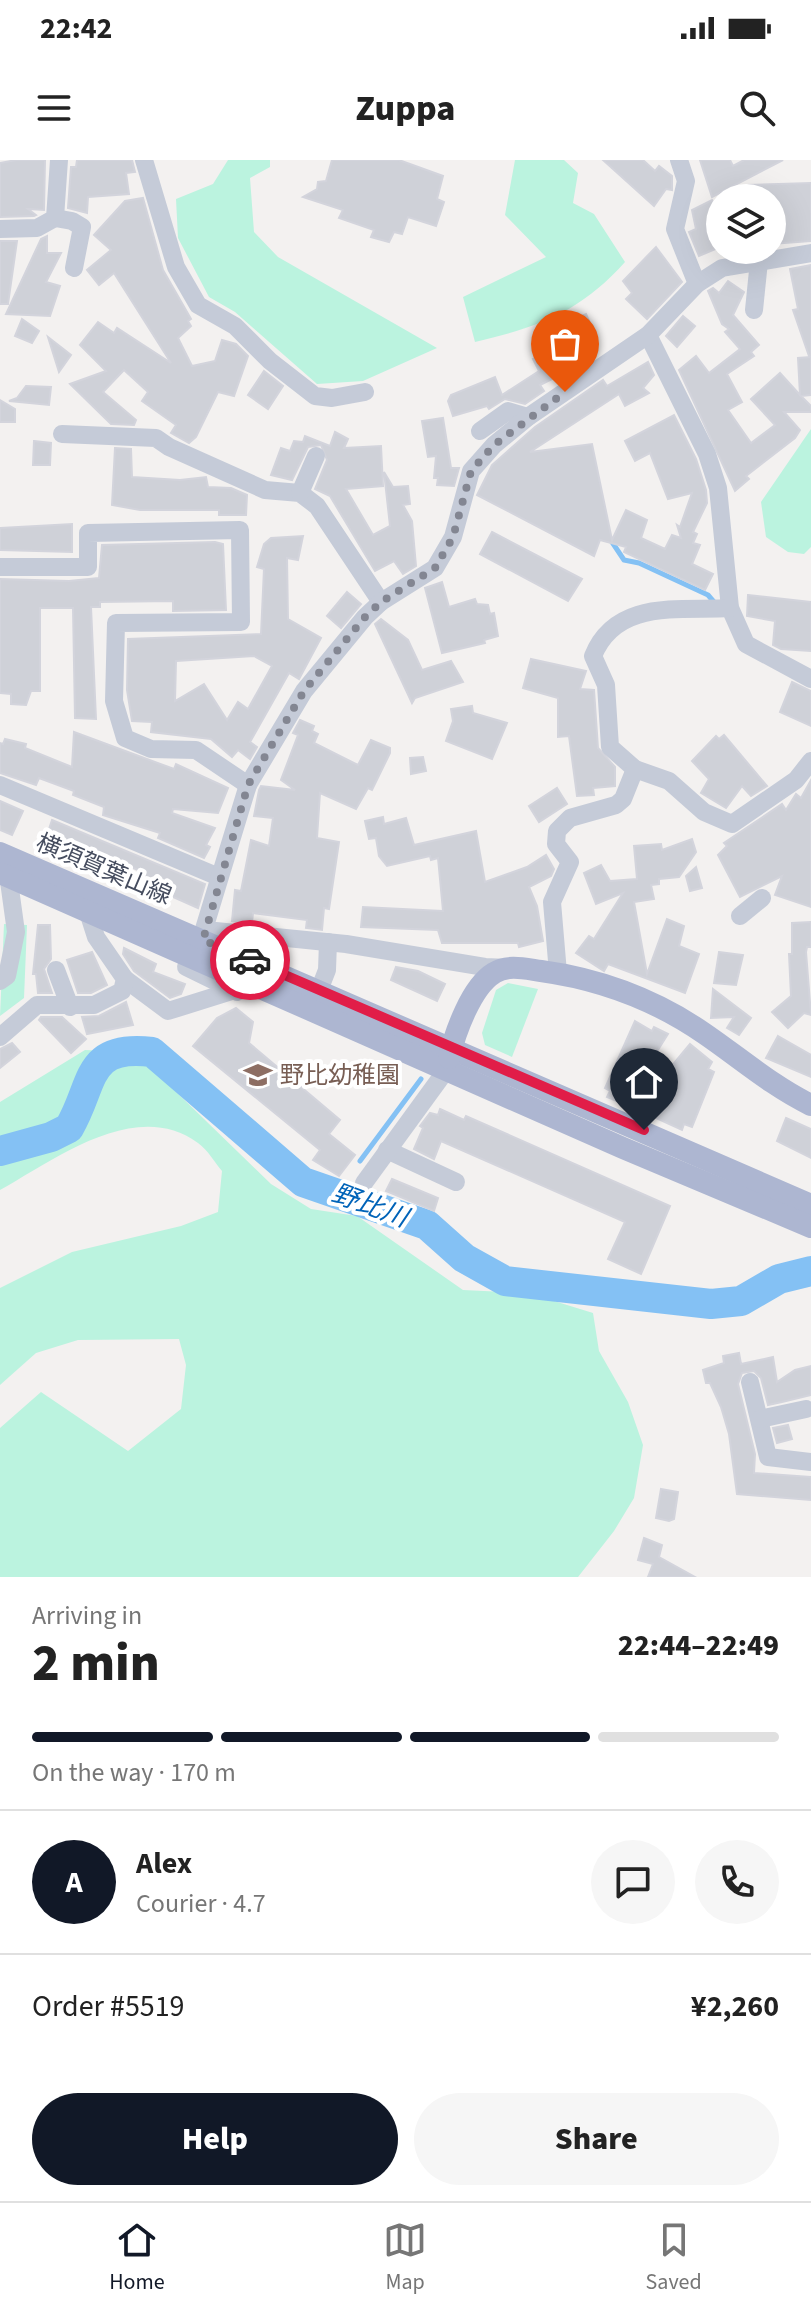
<!DOCTYPE html>
<html lang="en">
<head>
<meta charset="utf-8">
<style>
	body { margin:0; font-family:"Source Sans 3","Noto Sans JP",sans-serif; background:#f6f6f6; color:#222; height:100vh; display:flex; flex-direction:column; font-size:30px; white-space:nowrap }
	* { box-sizing:border-box; margin:0 }
	p { font-size:26px; color:#767676 }
	.icon { flex:none; width:44px; height:44px; fill:none; stroke:currentColor; stroke-width:2; stroke-linecap:round; stroke-linejoin:round }
	.map { position:relative; height:1417px; overflow:hidden }
	.side { display:flex; flex-direction:column; background:#fff; flex:1 }
	.side>* { flex:none }
	.buttons { position:absolute; left:706px; top:24px; display:grid; gap:16px }
	.buttons a { display:grid; place-items:center; width:80px; height:80px; border-radius:50%; background:#fff; box-shadow:0 8px 32px #0002; font-size:40px }
	.pin { position:absolute; display:grid; place-items:center; width:68px; height:68px; color:#fff; margin:-82px -34px; border-radius:50% 50% 50% 0; rotate:-45deg; box-shadow:0 0 8px #0007 }
	.pin .icon { rotate:45deg }
	.courier { position:absolute; display:grid; place-items:center; width:80px; height:80px; margin:-40px; border:6px solid #e11d48; border-radius:50%; background:#fff; color:#222; box-shadow:0 2px 10px #0007 }
	.overview em { font-style:normal; font-weight:800 }
	.overview div { display:flex; flex-direction:column-reverse }
	.overview { display:flex; align-items:center; justify-content:space-between; height:136px; padding:0 32px }
	h1 { font-size:52px; font-weight:800; line-height:60px }
	.bar { display:grid; grid-template-columns:repeat(4,1fr); gap:12px 8px; align-content:center; height:96px; padding:0 32px }
	.bar i { height:10px; border-radius:6px; background:#e0e0e0 }
	.bar .active { background:#111827 }
	.bar p { grid-column:span 4 }
	.line { display:flex; align-items:center; gap:20px; padding:0 32px; border-top:2px solid #e0e0e0 }
	.line div { flex:1 }
	.round { display:grid; place-items:center; flex:none; width:84px; height:84px; border-radius:42px; background:#f6f6f6 }
	.cta { display:flex; gap:16px; margin-top:auto; padding:16px 32px }
	.cta a { flex:1; height:92px; border-radius:48px; background:#111827; color:#fff; font-size:32px; font-weight:800; line-height:92px; text-align:center }
	.cta a+a { background:#f6f6f6; color:#222 }
	.status { display:flex; justify-content:space-between; align-items:center; height:56px; padding:0 40px; background:#fff; direction:ltr }
	.status svg { height:22px; fill:currentColor }
	header { display:flex; justify-content:space-between; align-items:center; height:104px; padding:0 32px; background:#fff; font-size:36px; font-weight:800 }
	.tab-bar { display:flex; justify-content:space-around; align-items:center; height:112px; border-top:2px solid #e0e0e0; background:#fff; font-size:22px; color:#767676 }
	.tab-bar a { display:grid; justify-items:center; gap:4px }
	.tab-bar .active { color:#111827 }
	.map>svg:first-child { display:block }
	.green { fill:#bbf3df }
	.lines { fill:none; stroke-linecap:round; stroke-linejoin:round }
	.stream { stroke:#84c1f4; stroke-width:5 }
	.river { stroke:#84c1f4; stroke-width:30 }
	.building { fill:#cfd1d8; stroke:#d3d4dc; stroke-width:2; fill-rule:evenodd }
	.minor { stroke:#c5cbd8; stroke-width:18 }
	.major { stroke:#adb6d1; stroke-width:22 }
	.done { stroke:#838692; stroke-width:8; stroke-dasharray:0 14.4 }
	.route { stroke:#e11d48; stroke-width:10 }
	.labels { text-anchor:middle; stroke-width:8; stroke-linejoin:round; paint-order:stroke }
	.street-label { font-size:24px; fill:#464d5f; stroke:#fff }
	.education-label { font-size:24px; fill:#785e54; stroke:#fff; text-anchor:start }
	.water-label { font-size:26px; font-style:italic; fill:#0063b8; stroke:#fff }
</style>
</head>
<body>
<div class="status"><b>22:42</b><svg viewBox="0 0 49 12"><path d="M0 12V9h3v3zM5 12V6h3v6zM10 12V3h3v9zM15 12V0h3v12zM26 1h20v11H26zM47 4h2v5h-2z"/></svg></div>
<header><svg class="icon" aria-label="menu" viewBox="0 0 24 24"><path d="M4 6h16M4 12h16M4 18h16"/></svg>Zuppa<svg class="icon" aria-label="search" viewBox="0 0 24 24"><circle cx="10" cy="10" r="6"/><path d="M15 15l6 6"/></svg></header>
<div class="map">
<svg width="811" height="1417" viewBox="0 0 811 1417">
	<rect width="100%" height="100%" fill="#f3f1f0"/>
	<g class="green">
		<polygon points="228,0 270,0 270,7 250,18 254,72 278,97 437,188 363,221 317,224 235,152 209,137 178,78 176,39 213,24"/>
		<path d="M515,0h49l14,13 -5,30 21,11 31,48c-45,50 -86,65 -150,80l-12,-45 83,-40 -41,-42z"/>
		<polygon points="811,269 811,387 804,394 788,392 766,377 761,342"/>
		<polygon points="4,764 27,765 24,838 0,856"/>
		<polygon points="508,823 538,829 512,897 485,885 482,873 496,830"/>
		<path d="M85,890l50,2 136,132 40,25 46,7 106,74 65,3 65,20 6,38 29,51 15,43 -9,53 -20,33 -36,46h-578v-149l41,-36 87,59 53,-42 5,-44 -7,-26 -101,1 -42,13 -36,32v-97l72,-36 109,-26 37,-14 4,-41c-7,-8 -14,-21 -24,-28 -62,-46 -144,17 -198,47v-88z"/>
	</g>
	<g class="lines">
		<g class="stream">
			<polyline points="610,379 624,400 639,403 708,435 714,442"/>
			<polyline points="360,1001 421,919"/>
		</g>
		<path class="river" d="M0,991l51,-14 18,-9c26,-44 15,-84 83,-76l151,130 124,43 37,33 41,23 206,23 30,-3 38,-22 32,-8"/>
	</g>
	<g class="building">
		<polygon points="16,0 45,0 44,50 28,49 36,55 34,56 0,57 0,3"/>
		<polygon points="77,0 132,0 135,12 126,13 129,34 88,37 87,53 68,48 71,7 76,7"/>
		<polygon points="332,0 399,0 443,16 437,39 444,42 436,66 408,57 402,74 394,72 389,82 371,77 374,70 339,58 343,50 303,37 317,29 318,22 326,21"/>
		<polygon points="603,0 643,0 655,11 659,6 672,16 672,30 666,29 654,46"/>
		<polygon points="700,0 730,0 733,6 744,0 783,0 712,37"/>
		<polygon points="811,23 811,81 772,84 772,38 760,38 749,25"/>
		<polygon points="143,38 163,110 191,159 188,161 191,166 178,178 192,206 215,201 222,180 236,184 248,196 234,236 218,232 196,277 189,283 171,273 176,265 142,241 148,232 124,210 103,232 136,260 134,265 111,264 70,224 106,211 80,185 98,162 114,173 117,168 171,203 114,113 99,125 87,110 111,90 94,75 125,41"/>
		<polygon points="712,40 720,58 720,87 699,96 689,72 696,69 692,50"/>
		<polygon points="47,76 47,93 61,93 46,122 60,126 50,156 6,154 41,79"/>
		<polygon points="0,81 17,81 8,144 0,144"/>
		<polygon points="656,87 682,122 647,159 626,139 632,133 623,121"/>
		<polygon points="811,105 811,195 809,196 793,150 798,149 790,109"/>
		<polygon points="728,121 744,132 733,155 759,185 751,192 754,196 727,214 742,242 728,250 751,283 775,265 751,239 780,213 800,235 798,198 811,197 811,235 801,236 811,246 811,252 784,252 800,270 795,278 746,316 749,319 735,331 679,210 696,196 709,213 740,189 725,172 729,169 722,164 708,131 713,128 719,133"/>
		<polygon points="586,154 592,168 584,171 594,197 565,209 566,212 540,225 544,231 525,244 505,239 489,249 487,246 453,256 448,241 451,235 495,217 502,235 539,211 533,199 565,184 558,166"/>
		<polygon points="683,156 695,166 677,187 666,176"/>
		<polygon points="22,159 39,171 32,183 15,176"/>
		<polygon points="48,177 71,195 59,212"/>
		<polygon points="648,202 654,215 643,228 649,233 625,246 619,234 530,292 592,284 612,380 626,350 647,360 641,378 665,389 672,375 681,378 677,365 680,367 692,333 668,339 650,293 635,301 625,281 674,255 696,299 706,330 707,343 693,372 697,374 693,383 700,385 692,404 713,414 705,430 624,392 626,387 600,380 594,396 477,335 492,305 535,267 603,220 607,226"/>
		<polygon points="264,211 283,226 268,249 248,235"/>
		<polygon points="26,226 51,227 49,245 9,241 17,238"/>
		<polygon points="0,240 15,249 15,262 0,262"/>
		<polygon points="443,258 451,308 459,308 454,326 437,325 438,318 434,318 436,296 428,297 422,261"/>
		<polygon points="335,272 348,279 344,288 381,286 383,326 346,329 373,375 390,366 384,312 393,327 408,326 410,344 403,345 412,361 416,406 403,414 394,401 375,411 330,336 315,329 327,300 321,285 308,287 292,320 271,315 281,288 290,291 294,281 303,282 305,276 330,286"/>
		<polygon points="34,281 51,283 50,305 33,305"/>
		<polygon points="115,288 131,289 132,317 180,320 206,317 208,327 231,328 247,335 246,355 219,355 219,350 140,350 112,345"/>
		<polygon points="72,364 72,392 0,390 0,368"/>
		<polygon points="492,372 582,419 568,441 480,394"/>
		<path d="M303,376l-5,24 -11,-2 1,61 33,19 -22,41 -10,-6 -39,69 7,5 -7,12 -12,-9 -6,7 -21,-18 -60,-7 1,-10 -20,-1 -5,-31 1,-51 133,-5 3,-65 -7,-2 7,-23 7,-6zM254,496l18,10 -24,43 -10,-7 -11,18 -23,-36 -29,17 1,-40z"/>
		<polygon points="215,382 223,384 226,450 173,451 173,441 100,442 100,447 91,447 96,559 75,558 73,448 40,448 40,531 31,531 26,545 11,544 11,534 0,533 0,419 69,421 99,418 102,385"/>
		<polygon points="442,422 449,447 475,439 477,444 488,445 490,454 494,453 498,476 484,480 485,483 442,493 425,428"/>
		<polygon points="347,432 361,444 341,468 327,456"/>
		<polygon points="748,435 811,442 811,491 781,489 773,485 775,461 747,456"/>
		<polygon points="381,459 408,480 422,510 451,501 463,522 415,538 412,543 375,464"/>
		<polygon points="531,499 586,511 580,529 594,530 598,588 615,607 615,626 593,628 594,635 577,636 569,576 558,577 558,538 523,528"/>
		<polygon points="792,522 811,531 811,566 780,552"/>
		<polygon points="472,546 473,553 507,563 492,599 446,581 453,561 451,549"/>
		<polygon points="300,560 314,566 312,571 318,574 314,583 358,605 371,580 390,588 390,593 372,630 368,628 356,649 320,633 317,678 339,682 329,749 324,748 322,770 306,768 307,760 253,753 252,763 232,761 235,730 241,731 251,680 269,686 273,658 254,656 259,630 261,626 295,630 281,620 298,575 293,573"/>
		<polygon points="74,572 174,609 176,604 228,628 218,653 173,649 172,653 215,668 206,685 210,687 204,698 158,678 160,673 103,655 104,647 73,635 74,631 39,618 36,625 0,613 0,583 3,584 5,579 26,584 25,588 72,607"/>
		<polygon points="724,575 767,626 751,636 742,626 726,648 701,633 709,619 692,601 716,576 719,579"/>
		<polygon points="423,597 426,611 411,614 410,598"/>
		<polygon points="811,620 811,747 775,735 782,716 740,737 718,695 727,686 724,683 782,644 786,650 796,634 801,638"/>
		<polygon points="557,628 567,644 539,662 529,646"/>
		<polygon points="0,641 23,651 12,675 0,670"/>
		<polygon points="383,657 384,664 406,658 414,685 476,671 485,722 527,707 546,695 554,709 551,716 529,727 537,746 543,781 519,787 518,783 442,783 438,770 361,767 363,747 443,751 438,698 431,700 430,696 387,706 379,696 376,678 369,679 365,661"/>
		<polygon points="52,660 205,724 198,748 162,732 144,729 143,712 121,703 114,720 62,693 60,698 42,690"/>
		<polygon points="692,679 696,692 679,717 659,719 659,724 651,725 654,739 634,742 647,814 667,759 684,766 679,786 699,794 685,833 608,804 604,811 576,793 589,776 594,779 623,733 596,744 584,713 601,705 610,721 637,719 634,686 661,684 662,690"/>
		<polygon points="696,707 702,728 690,731 686,716"/>
		<polygon points="811,762 811,787 807,787 806,792 811,855 804,853 788,868 772,852 791,836 789,794 792,794 792,763"/>
		<polygon points="38,765 50,765 51,799 44,809 52,833 38,833 36,814 33,814"/>
		<polygon points="124,788 156,804 153,812 185,824 181,834 170,838 134,811 123,794"/>
		<polygon points="92,792 107,825 91,833 78,833 67,800"/>
		<polygon points="719,792 743,795 736,825 714,823"/>
		<polygon points="396,807 418,811 445,824 437,841 391,820"/>
		<polygon points="713,829 751,858 739,875 727,868 734,857 711,858"/>
		<polygon points="126,842 133,865 87,874 82,857 99,856"/>
		<polygon points="236,848 253,862 249,883 340,960 329,974 355,995 339,1016 313,1000 320,990 193,886 217,858"/>
		<polygon points="41,857 62,857 86,879 71,893 39,860"/>
		<polygon points="635,861 652,871 654,867 668,874 624,944 607,937 610,931 605,928"/>
		<polygon points="778,876 811,895 811,917 766,898"/>
		<polygon points="12,883 20,892 0,908 0,889"/>
		<polygon points="690,884 712,902 708,909 714,912 692,967 684,964 682,970 636,949"/>
		<polygon points="440,949 464,960 466,956 670,1046 641,1114 608,1099 625,1062 441,981 434,999 414,989 423,968 420,966 430,953 438,955"/>
		<polygon points="786,958 811,969 811,998 777,981"/>
		<polygon points="392,1019 438,1038 434,1051 386,1031"/>
		<polygon points="739,1193 741,1204 773,1197 777,1222 795,1210 811,1206 811,1235 782,1242 768,1245 761,1218 754,1211 742,1213 738,1224 755,1294 754,1313 811,1317 811,1340 737,1334 729,1274 721,1247 710,1223 706,1223 703,1210 724,1203 723,1196"/>
		<polygon points="788,1265 792,1279 777,1283 773,1268"/>
		<polygon points="661,1329 678,1332 674,1359 669,1361 656,1358"/>
		<polygon points="644,1378 662,1385 659,1397 695,1417 648,1417 653,1404 638,1400"/>
	</g>
	<g class="lines">
		<g class="minor">
			<polyline points="144,0 176,107 198,145 235,166 270,201 315,236 332,238 365,232"/>
			<polyline points="679,0 686,21 675,69 697,124"/>
			<polyline points="55,58 72,61 82,67 74,108"/>
			<polyline points="0,69 37,68 55,58 59,0"/>
			<polyline points="754,150 759,101"/>
			<polyline points="648,175 707,294 718,328 730,448 746,484 811,519"/>
			<polyline points="480,271 508,251 528,257"/>
			<polyline points="62,274 156,278 169,287 265,330 300,333 317,346 381,442"/>
			<polyline points="300,333 316,296"/>
			<polyline points="0,407 88,407 88,373 240,370 241,462 116,463 114,541 125,578 151,589 196,590 248,625"/>
			<path d="M635,609l-25,-22 -4,-62 -13,-29c23,-57 86,-45 137,-48"/>
			<polyline points="0,625 219,717"/>
			<polyline points="740,756 762,738"/>
			<polyline points="206,770 346,784 485,807 509,808"/>
			<polyline points="197,792 248,625 304,531 365,457 381,442 435,408 453,377 471,311 494,285 528,257 648,175 697,124 722,108 811,93"/>
			<polyline points="186,807 237,832"/>
			<polyline points="56,810 70,847"/>
			<polyline points="558,813 552,742 570,702 556,684 557,671 570,658 616,645 623,639 635,609 669,621 704,652 732,664 796,620 811,601"/>
			<polyline points="125,819 168,851 251,825"/>
			<polyline points="0,821 7,816 16,772 7,707"/>
			<polyline points="320,828 327,810 328,782"/>
			<polyline points="0,877 37,845 94,845 122,831 125,819 96,777 88,752"/>
			<polyline points="387,990 456,1022"/>
			<polyline points="364,1023 447,909"/>
			<polyline points="750,1222 768,1297 811,1302"/>
			<polyline points="760,1259 806,1249"/>
		</g>
		<g class="major">
			<polyline points="0,693 811,1045"/>
			<polyline points="0,713 623,988 811,1067"/>
			<path d="M449,898c6,-25 22,-71 45,-85 14,-9 32,-4 47,-2 58,8 115,29 164,63 35,24 67,52 106,71"/>
		</g>
	</g>
	<g class="lines">
		<polyline class="done" points="250,800 203,780 248,625 304,531 365,457 381,442 435,408 453,377 471,311 494,285 565,232"/>
		<polyline class="route" points="250,800 644,970"/>
	</g>
	<defs>
		<symbol id="school-bare" viewBox="-9 -9 18 18"><path d="M0-5L7-2L0 1L-7-2ZM-4 1L0 2.5L4 1V4Q0 6-4 4Z" fill="#8d6e63" stroke="#fff" stroke-width="2.5" paint-order="stroke"/></symbol>
	</defs>
	<g fill-rule="evenodd">
		<use href="#school-bare" x="238" y="895" width="40" height="40"/>
	</g>
	<g class="labels">
		<g class="street-label">
			<text transform="translate(104 709) rotate(23)" y="8">横須賀葉山線</text>
		</g>
		<g class="education-label">
			<text x="280" y="923">野比幼稚園</text>
		</g>
		<g class="water-label">
			<text transform="translate(370 1045) rotate(20)" y="9">野比川</text>
		</g>
	</g>
</svg>
<div class="buttons">
<a><svg class="icon" aria-label="layers" viewBox="0 0 24 24"><path d="M12 4l9 5-9 5-9-5zM3 14l9 5 9-5"/></svg></a>
</div>
<div class="pin" style="left:565px;top:232px;background:#ea580c"><svg class="icon" aria-label="bag" viewBox="0 0 24 24"><path d="M5 8h14l-1 12H6zM9 8a3 3 0 0 1 6 0"/></svg></div>
<div class="pin" style="left:644px;top:970px;background:#1f2937"><svg class="icon" aria-label="home" viewBox="0 0 24 24"><path d="M3 11l9-7 9 7M6 9v11h12V9"/></svg></div>
<div class="courier" style="left:250px;top:800px"><svg class="icon" aria-label="car" viewBox="0 0 24 24"><path d="M5 17H2v-5l4-1 3-4h7l3 4 3 1v5h-3M9 17h6M6 11h13"/><circle cx="7" cy="17" r="2"/><circle cx="17" cy="17" r="2"/></svg></div>
</div>
<section class="side">
<div class="overview"><div><h1>2 min</h1><p>Arriving in</p></div><em>22:44–22:49</em></div>
<div class="bar"><i class="active"></i><i class="active"></i><i class="active"></i><i></i><p>On the way · 170 m</p></div>
<div class="line" style="height:144px"><b class="round" style="background:#111827;color:#fff">A</b><div><b>Alex</b><p>Courier · 4.7</p></div><a class="round"><svg class="icon" aria-label="chat" viewBox="0 0 24 24"><path d="M4 5h16v11H9l-5 4z"/></svg></a><a class="round"><svg class="icon" aria-label="phone" viewBox="0 0 24 24"><path d="M5 4h4l2 5-3 2q2 4 5 5l2-3 5 2v4C11 20 4 13 5 4z"/></svg></a></div>
<div class="line" style="height:104px"><div>Order #5519</div><b>¥2,260</b></div>
<div class="cta"><a>Help</a><a>Share</a></div>
</section>
<nav class="tab-bar">
<a class="active"><svg class="icon" aria-label="home" viewBox="0 0 24 24"><path d="M3 11l9-7 9 7M6 9v11h12V9"/></svg>Home</a>
<a><svg class="icon" aria-label="map" viewBox="0 0 24 24"><path d="M3 6l6-2 6 2 6-2v14l-6 2-6-2-6 2zM9 4v14M15 6v14"/></svg>Map</a>
<a><svg class="icon" aria-label="saved" viewBox="0 0 24 24"><path d="M7 4h10v16l-5-4-5 4z"/></svg>Saved</a>
</nav>
</body>
</html>
